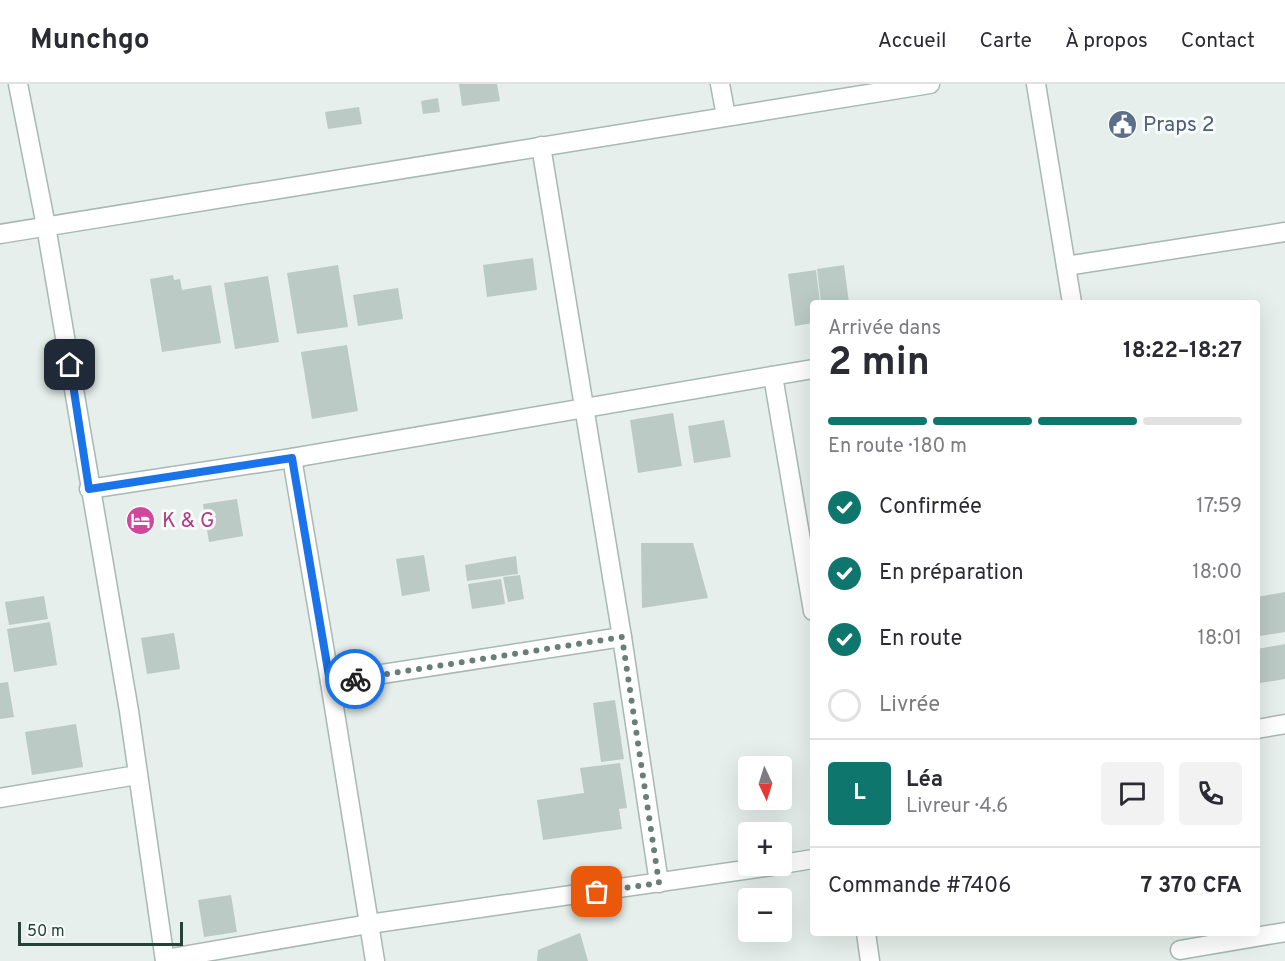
<!DOCTYPE html>
<html lang="fr">
<head>
<meta charset="utf-8">
<style>
	body { margin:0; font-family:Overpass,sans-serif; background:#f2f2f3; color:#2b2b33; height:100vh; display:flex; flex-direction:column; font-size:22px; white-space:nowrap }
	* { box-sizing:border-box; margin:0 }
	p { font-size:20px; color:#7c7c81 }
	.icon { flex:none; width:33px; height:33px; fill:none; stroke:currentColor; stroke-width:2; stroke-linecap:round; stroke-linejoin:round }
	.map { position:relative; flex:1; overflow:hidden }
	.side { position:absolute; left:810px; top:216px; width:450px; height:636px; display:flex; flex-direction:column; background:#fff; border-radius:6px; box-shadow:0 6px 24px #0002 }
	.side>* { flex:none }
	.needle { width:39px; rotate:176deg }
	.buttons { position:absolute; left:738px; top:672px; display:grid; gap:12px }
	.buttons a { display:grid; place-items:center; width:54px; height:54px; border-radius:6px; background:#fff; box-shadow:0 6px 24px #0002; font-size:30px }
	.scale { position:absolute; left:18px; bottom:15px; width:165px; box-sizing:border-box; padding-left:6px; border:3px solid #24423a; border-top:0; font-size:16px; line-height:21px; white-space:nowrap; color:#24423a; -webkit-text-stroke:4px #f7fbf9; paint-order:stroke }
	.pin { position:absolute; display:grid; place-items:center; width:51px; height:51px; color:#fff; margin:-26px; border-radius:12px; box-shadow:0 3px 9px #0006 }
	.courier { position:absolute; display:grid; place-items:center; width:60px; height:60px; margin:-30px; border:4px solid #1a73e8; border-radius:50%; background:#fff; color:#222; box-shadow:0 2px 8px #0007 }
	.summary em { font-style:normal; font-weight:700 }
	.summary div { display:flex; flex-direction:column-reverse }
	.summary { display:flex; align-items:center; justify-content:space-between; height:102px; padding:0 18px }
	h1 { font-size:39px; font-weight:700; line-height:45px }
	.bar { display:grid; grid-template-columns:repeat(4,1fr); gap:9px 6px; align-content:center; height:72px; padding:0 18px }
	.bar i { height:8px; border-radius:4px; background:#e1e1e2 }
	.bar .current { background:#0f766e }
	.bar p { grid-column:span 4 }
	.line { display:flex; align-items:center; gap:15px; padding:0 18px; border-top:2px solid #e1e1e2 }
	.line div { flex:1 }
	.round { display:grid; place-items:center; flex:none; width:63px; height:63px; border-radius:6px; background:#f2f2f3 }
	ol { padding:0 18px; list-style:none }
	li { display:flex; align-items:center; gap:18px; height:66px }
	li p { margin-inline-start:auto }
	li .icon { padding:6px; border-radius:50%; background:#0f766e; color:#fff; stroke-width:4 }
	li:last-child { color:#7c7c81 }
	li i { width:33px; height:33px; border:3px solid #e1e1e2; border-radius:50% }
	header { display:flex; align-items:center; gap:36px; box-sizing:border-box; height:84px; padding:0 30px; background:#fff; border-bottom:2px solid #e1e1e2 }
	header strong { font-size:28px }
	nav { display:flex; gap:33px; margin-inline-start:auto; font-size:21px }
	.map>svg:first-child { display:block }
	.building { fill:#bbcac4 }
	.lines { fill:none; stroke-linecap:round; stroke-linejoin:round }
	.minor-casing { stroke:#a8b8b2; stroke-width:21 }
	.minor { stroke:#fff; stroke-width:18 }
	.done { stroke:#687f78; stroke-width:6; stroke-dasharray:0 10.8 }
	.route { stroke:#1a73e8; stroke-width:8 }
	.labels { text-anchor:middle; stroke-width:6; stroke-linejoin:round; paint-order:stroke }
	.service-label { font-size:21px; fill:#4e5e75; stroke:#f7fbf9; text-anchor:start }
	.hotel-label { font-size:21px; fill:#b23c85; stroke:#f7fbf9; text-anchor:start }
</style>
</head>
<body>
<header>
<strong>Munchgo</strong>
<nav><a>Accueil</a><a>Carte</a><a>À propos</a><a>Contact</a></nav>
</header>
<div class="map">
<svg width="1285" height="877" viewBox="0 0 1285 877">
	<rect width="100%" height="100%" fill="#e6efeb"/>
	<g class="building">
		<polygon points="459,0 497,0 500,17 462,22"/>
		<polygon points="438,14 440,28 423,30 421,17"/>
		<polygon points="359,23 362,40 328,45 325,28"/>
		<polygon points="533,174 537,206 487,213 483,181"/>
		<polygon points="338,181 348,243 297,250 287,189"/>
		<polygon points="844,181 849,219 821,219 817,185"/>
		<polygon points="816,186 820,219 813,219 813,239 795,242 788,190"/>
		<polygon points="173,191 174,196 180,195 182,206 211,201 221,259 162,268 150,195"/>
		<polygon points="268,192 279,258 235,265 224,199"/>
		<polygon points="398,204 403,235 358,242 353,211"/>
		<polygon points="347,261 358,327 312,335 301,268"/>
		<polygon points="673,329 682,382 638,389 630,336"/>
		<polygon points="724,336 731,373 694,379 688,342"/>
		<polygon points="237,415 243,452 209,458 203,420"/>
		<polygon points="641,459 693,459 708,514 642,524"/>
		<polygon points="424,471 430,507 402,512 396,475"/>
		<polygon points="516,472 518,490 467,497 465,481"/>
		<polygon points="520,491 524,515 508,518 503,493"/>
		<polygon points="501,495 505,520 472,525 468,500"/>
		<polygon points="1285,508 1285,548 1260,552 1257,531 1257,513"/>
		<polygon points="44,512 48,535 9,541 5,518"/>
		<polygon points="50,538 57,581 14,588 7,545"/>
		<polygon points="174,549 180,585 147,590 141,554"/>
		<polygon points="1285,560 1285,595 1260,599 1257,565"/>
		<polygon points="8,598 14,633 0,635 0,599"/>
		<polygon points="615,616 624,675 601,678 593,619"/>
		<polygon points="76,640 83,683 32,691 25,648"/>
		<polygon points="620,679 627,724 619,725 622,745 543,756 537,716 584,709 580,684"/>
		<polygon points="231,811 237,848 204,853 198,816"/>
		<polygon points="580,849 588,877 537,877 538,866"/>
	</g>
	<g class="lines">
		<defs>
			<g id="minor">
				<polyline points="18,0 46,142 129,627 165,877"/>
				<polyline points="720,0 726,32"/>
				<polyline points="1036,0 1072,219"/>
				<polyline points="541,62 622,553 659,799"/>
				<polyline points="0,150 930,0"/>
				<polyline points="1066,182 1285,148"/>
				<polyline points="773,292 813,527"/>
				<polyline points="292,374 330,598 375,877"/>
				<polyline points="89,405 292,374 813,285"/>
				<polyline points="330,598 622,553"/>
				<polyline points="1257,645 1285,640"/>
				<polyline points="0,714 137,691"/>
				<polyline points="782,780 813,775"/>
				<polyline points="866,849 870,877"/>
				<polyline points="1180,866 1285,848"/>
				<polyline points="165,875 369,840 772,782"/>
			</g>
		</defs>
		<use href="#minor" class="minor-casing"/>
		<use href="#minor" class="minor"/>
	</g>
	<g class="lines">
		<polyline class="done" points="355,595 622,553 659,799 597,808"/>
		<polyline class="route" points="70,281 89,405 292,374 330,598 355,595"/>
	</g>
	<defs>
		<symbol id="civic-disc" viewBox="-11 -11 22 22"><circle r="9.5" fill="#5c6f8a" stroke="#f7fbf9"/><path d="M-.6-6.5H3V-4.5H.6V-3L4-1V1h2V6H-6V1h2V-1L-.6-3ZM-1.2 2.5V6h2.4V2.5Z" fill="#fff"/></symbol>
		<symbol id="hotel-disc" viewBox="-11 -11 22 22"><circle r="9.5" fill="#d1479c" stroke="#f7fbf9"/><path d="M-6-4.5h1.5V1H6V5H4.5V3h-9V5H-6ZM-4 0a1.8 1.8 0 1 1 3.6 0ZM.5 0V-2.5h3Q6-2.5 6 0Z" fill="#fff"/></symbol>
	</defs>
	<g fill-rule="evenodd">
		<use href="#civic-disc" x="1106" y="24" width="33" height="33"/>
		<use href="#hotel-disc" x="124" y="420" width="33" height="33"/>
	</g>
	<g class="labels">
		<g class="service-label">
			<text x="1143" y="47">Praps 2</text>
		</g>
		<g class="hotel-label">
			<text x="162" y="443">K &amp; G</text>
		</g>
	</g>
</svg>
<div class="buttons">
<a><svg class="needle" viewBox="-14 -14 28 28"><path d="M0-13l5 13h-10z" fill="#e53935"/><path d="M0 13l5-13h-10z" fill="#7c7c81"/></svg></a>
<a>+</a>
<a>−</a>
</div>
<div class="scale">50 m</div>
<div class="pin" style="left:597px;top:808px;background:#ea580c"><svg class="icon" aria-label="bag" viewBox="0 0 24 24"><path d="M5 8h14l-1 12H6zM9 8a3 3 0 0 1 6 0"/></svg></div>
<div class="pin" style="left:70px;top:281px;background:#1f2937"><svg class="icon" aria-label="home" viewBox="0 0 24 24"><path d="M3 11l9-7 9 7M6 9v11h12V9"/></svg></div>
<div class="courier" style="left:355px;top:595px"><svg class="icon" aria-label="bike" viewBox="0 0 24 24"><circle cx="6" cy="16" r="4"/><circle cx="18" cy="16" r="4"/><path d="M6 16l4-8h5l3 8M10 8l3 8H6M13 5h3"/></svg></div>
<section class="side">
<div class="summary"><div><h1>2 min</h1><p>Arrivée dans</p></div><em>18:22–18:27</em></div>
<div class="bar"><i class="current"></i><i class="current"></i><i class="current"></i><i></i><p>En route · 180 m</p></div>
<ol>
<li><svg class="icon" aria-label="check" viewBox="0 0 24 24"><path d="M5 12l5 5 9-10"/></svg>Confirmée<p>17:59</p></li>
<li><svg class="icon" aria-label="check" viewBox="0 0 24 24"><path d="M5 12l5 5 9-10"/></svg>En préparation<p>18:00</p></li>
<li><svg class="icon" aria-label="check" viewBox="0 0 24 24"><path d="M5 12l5 5 9-10"/></svg>En route<p>18:01</p></li>
<li><i></i>Livrée</li>
</ol>
<div class="line" style="height:108px"><b class="round" style="background:#0f766e;color:#fff">L</b><div><b>Léa</b><p>Livreur · 4.6</p></div><a class="round"><svg class="icon" aria-label="chat" viewBox="0 0 24 24"><path d="M4 5h16v11H9l-5 4z"/></svg></a><a class="round"><svg class="icon" aria-label="phone" viewBox="0 0 24 24"><path d="M5 4h4l2 5-3 2q2 4 5 5l2-3 5 2v4C11 20 4 13 5 4z"/></svg></a></div>
<div class="line" style="height:78px"><div>Commande #7406</div><b>7 370 CFA</b></div>
</section>
</div>
</body>
</html>
